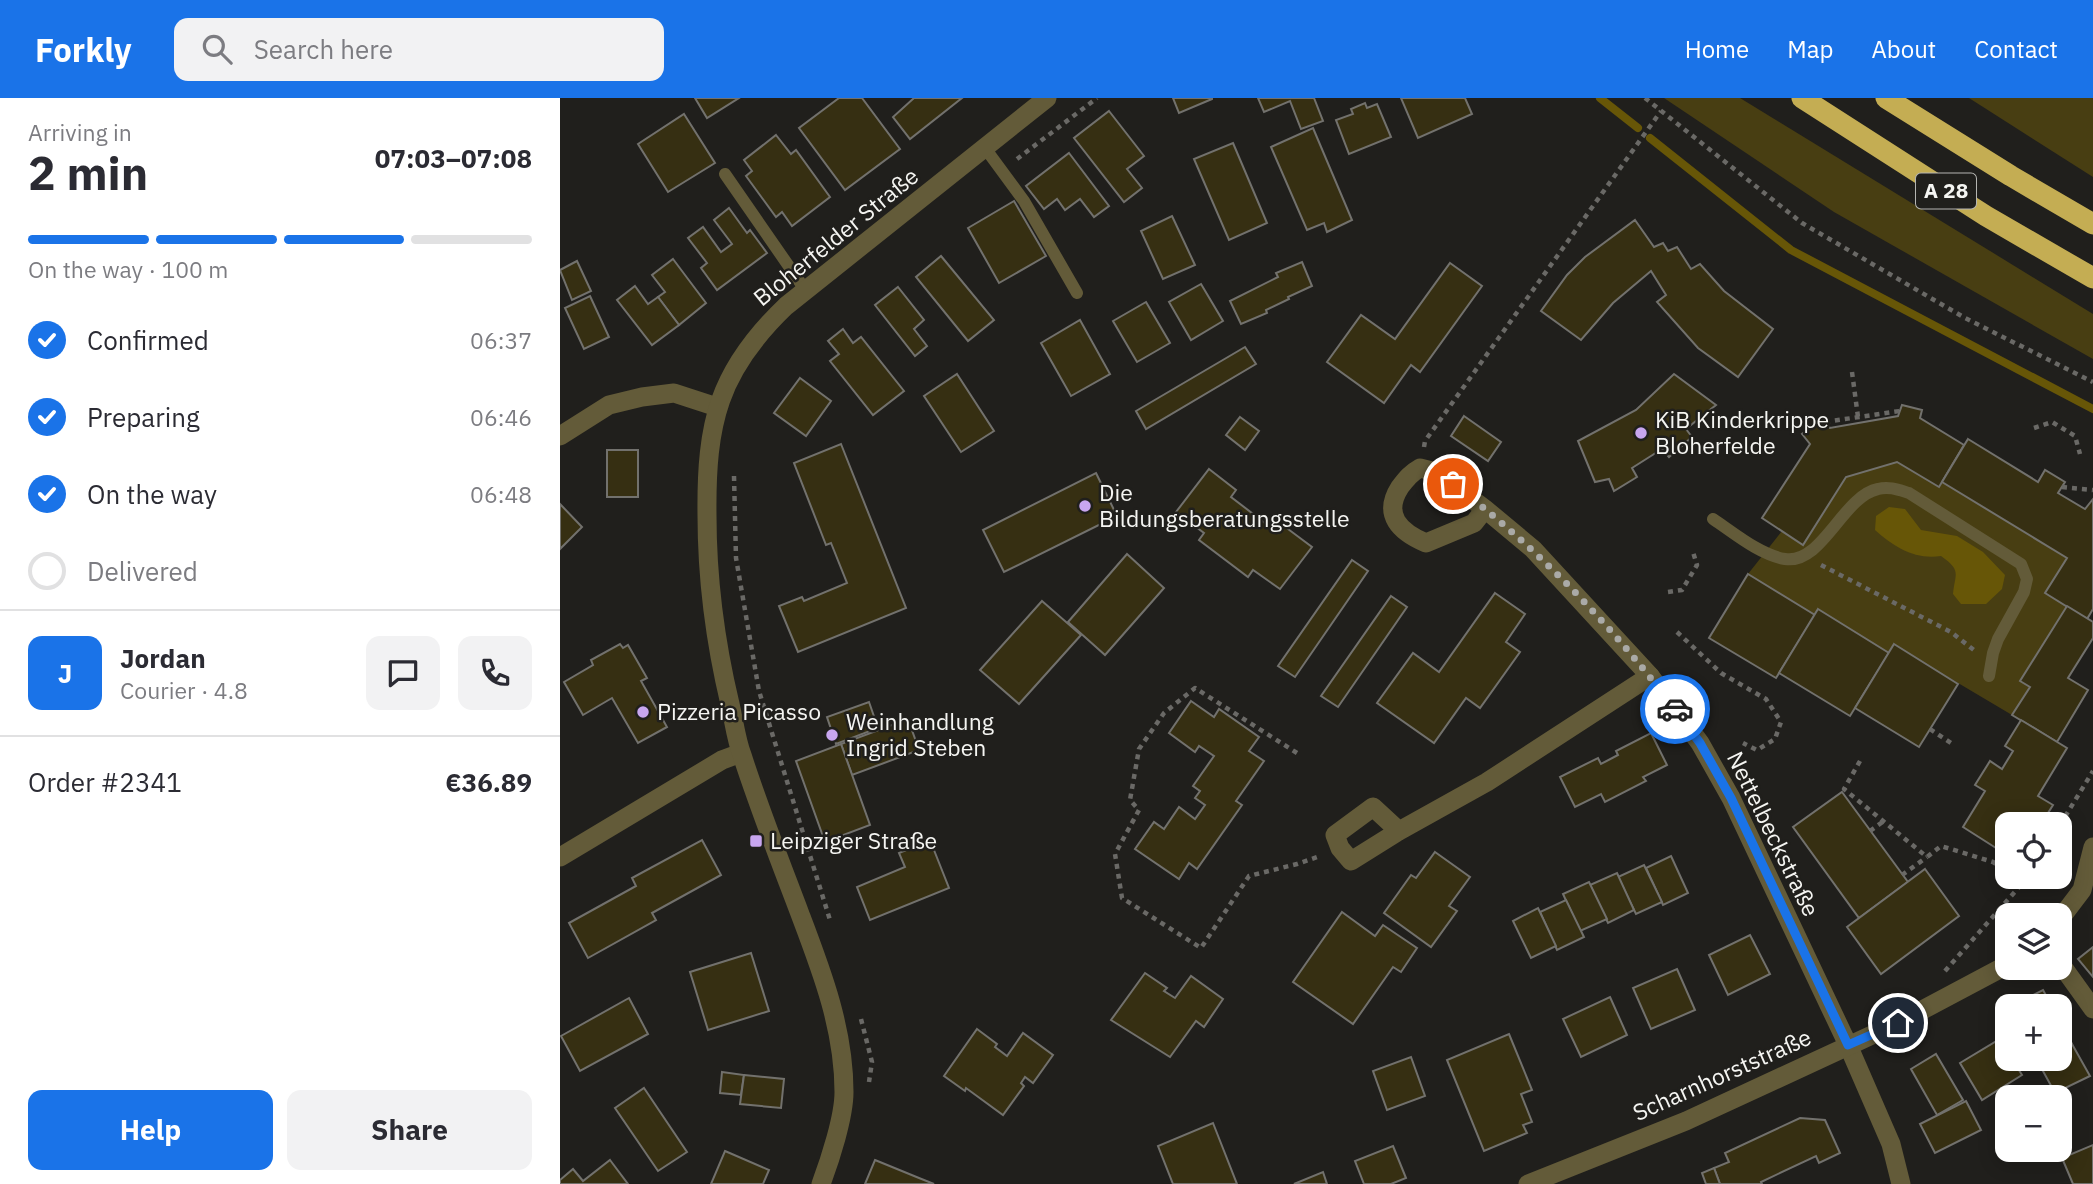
<!DOCTYPE html>
<html lang="en">
<head>
<meta charset="utf-8">
<style>
	body { margin:0; font-family:"IBM Plex Sans",sans-serif; background:#f2f2f3; color:#2b2b33; height:100vh; display:flex; flex-direction:column; font-size:26px; white-space:nowrap }
	* { box-sizing:border-box; margin:0 }
	p { font-size:23px; color:#7c7c81 }
	.icon { flex:none; width:38px; height:38px; fill:none; stroke:currentColor; stroke-width:2; stroke-linecap:round; stroke-linejoin:round }
	.map { position:relative; flex:1; overflow:hidden }
	.drawer { display:flex; flex-direction:column; background:#fff; width:560px }
	.drawer>* { flex:none }
	.tools { position:absolute; left:1435px; top:714px; display:grid; gap:14px }
	.tools a { display:grid; place-items:center; width:77px; height:77px; border-radius:14px; background:#fff; box-shadow:0 4px 18px #0003; font-size:35px }
	.pin { position:absolute; display:grid; place-items:center; width:60px; height:60px; color:#fff; margin:-30px; border:4px solid #fff; border-radius:50%; box-shadow:0 2px 7px #0007 }
	.courier { position:absolute; display:grid; place-items:center; width:70px; height:70px; margin:-35px; border:5px solid #1a73e8; border-radius:50%; background:#fff; color:#222; box-shadow:0 2px 9px #0007 }
	.summary em { font-style:normal; font-weight:800 }
	.summary div { display:flex; flex-direction:column-reverse }
	.summary { display:flex; align-items:center; justify-content:space-between; height:119px; padding:0 28px }
	h1 { font-size:46px; font-weight:800; line-height:52px }
	.bar { display:grid; grid-template-columns:repeat(4,1fr); gap:10px 7px; align-content:center; height:84px; padding:0 28px }
	.bar i { height:9px; border-radius:5px; background:#e1e1e2 }
	.bar .selected { background:#1a73e8 }
	.bar p { grid-column:span 4 }
	.line { display:flex; align-items:center; gap:18px; padding:0 28px; border-top:2px solid #e1e1e2 }
	.line div { flex:1 }
	.round { display:grid; place-items:center; flex:none; width:74px; height:74px; border-radius:14px; background:#f2f2f3 }
	ol { padding:0 28px; list-style:none }
	li { display:flex; align-items:center; gap:21px; height:77px }
	li p { margin-inline-start:auto }
	li .icon { padding:7px; border-radius:50%; background:#1a73e8; color:#fff; stroke-width:4 }
	li:last-child { color:#7c7c81 }
	li i { width:38px; height:38px; border:4px solid #e1e1e2; border-radius:50% }
	.primary-button { display:flex; gap:14px; margin-top:auto; padding:14px 28px }
	.primary-button a { flex:1; height:80px; border-radius:14px; background:#1a73e8; color:#fff; font-size:28px; font-weight:800; line-height:80px; text-align:center }
	.primary-button a+a { background:#f2f2f3; color:#2b2b33 }
	header { display:flex; align-items:center; gap:42px; box-sizing:border-box; height:98px; padding:0 35px; background:#1a73e8; color:#fff }
	header strong { font-size:33px }
	nav { display:flex; gap:38px; margin-inline-start:auto; font-size:24px }
	.search { width:490px; height:63px; background:#f2f2f3; display:flex; align-items:center; gap:18px; box-sizing:border-box; padding:0 24px; border-radius:14px; color:#7c7c81; font-size:26px }
	main { display:flex; flex:1; min-height:0 }
	.map>svg:first-child { display:block }
	.green { fill:#483e12 }
	.water { fill:#675607 }
	.lines { fill:none; stroke-linecap:round; stroke-linejoin:round }
	.stream { stroke:#675607; stroke-width:8 }
	.building { fill:#362f12; stroke:#72716d; stroke-width:2 }
	.path { stroke:#6a6966; stroke-width:4.5; stroke-dasharray:5 5; stroke-linecap:butt }
	.service { stroke:#635b39; stroke-width:12 }
	.minor { stroke:#635b39; stroke-width:19 }
	.tertiary { stroke:#635b39; stroke-width:19 }
	.motorway { stroke:#c4ad53; stroke-width:21 }
	.done { stroke:#aaaaa7; stroke-width:7; stroke-dasharray:0 12.6 }
	.route { stroke:#1a73e8; stroke-width:9 }
	.poi-dot { fill:#c8a6ef; stroke:#201f1c; stroke-width:2.5 }
	.labels { text-anchor:middle; stroke-width:5; stroke-linejoin:round; paint-order:stroke }
	.shield { fill:#201f1c; stroke:#b5b5b2; stroke-width:2 }
	.shield-label { font-size:21px; font-weight:bold; fill:#f5f5f2 }
	.street-label { font-size:23px; fill:#f5f5f2; stroke:#201f1c }
	.poi-label { font-size:23px; fill:#f5f5f2; stroke:#201f1c; text-anchor:start }
</style>
</head>
<body>
<header>
<strong>Forkly</strong>
<div class="search"><svg class="icon" aria-label="search" viewBox="0 0 24 24"><circle cx="10" cy="10" r="6"/><path d="M15 15l6 6"/></svg>Search here</div>
<nav><a>Home</a><a>Map</a><a>About</a><a>Contact</a></nav>
</header>
<main>
<section class="drawer">
<div class="summary"><div><h1>2 min</h1><p>Arriving in</p></div><em>07:03–07:08</em></div>
<div class="bar"><i class="selected"></i><i class="selected"></i><i class="selected"></i><i></i><p>On the way · 100 m</p></div>
<ol>
<li><svg class="icon" aria-label="check" viewBox="0 0 24 24"><path d="M5 12l5 5 9-10"/></svg>Confirmed<p>06:37</p></li>
<li><svg class="icon" aria-label="check" viewBox="0 0 24 24"><path d="M5 12l5 5 9-10"/></svg>Preparing<p>06:46</p></li>
<li><svg class="icon" aria-label="check" viewBox="0 0 24 24"><path d="M5 12l5 5 9-10"/></svg>On the way<p>06:48</p></li>
<li><i></i>Delivered</li>
</ol>
<div class="line" style="height:126px"><b class="round" style="background:#1a73e8;color:#fff">J</b><div><b>Jordan</b><p>Courier · 4.8</p></div><a class="round"><svg class="icon" aria-label="chat" viewBox="0 0 24 24"><path d="M4 5h16v11H9l-5 4z"/></svg></a><a class="round"><svg class="icon" aria-label="phone" viewBox="0 0 24 24"><path d="M5 4h4l2 5-3 2q2 4 5 5l2-3 5 2v4C11 20 4 13 5 4z"/></svg></a></div>
<div class="line" style="height:91px"><div>Order #2341</div><b>€36.89</b></div>
<div class="primary-button"><a>Help</a><a>Share</a></div>
</section>
<div class="map">
<svg width="1533" height="1086" viewBox="0 0 1533 1086">
	<rect width="100%" height="100%" fill="#201f1c"/>
	<g class="green">
		<polygon points="1104,0 1180,0 1533,216 1533,261 1274,114"/>
		<polygon points="1409,0 1533,0 1533,79"/>
		<polygon points="1337,364 1379,389 1382,384 1507,460 1485,495 1507,508 1461,583 1470,589 1452,617 1334,547 1329,555 1259,512 1255,517 1188,476 1222,433 1243,446 1286,379"/>
	</g>
	<path class="water" d="M1329,409l16,2 16,21 36,6 26,16 22,23 -3,14 -16,15h-25l-8,-10c2,-21 9,-23 -12,-38 -26,4 -47,-9 -66,-26l1,-14z"/>
	<g class="lines">
		<g class="stream">
			<polyline points="1040,0 1078,30"/>
			<polyline points="1090,40 1231,152 1533,311"/>
		</g>
	</g>
	<g class="building">
		<polygon points="135,0 179,0 147,20"/>
		<polygon points="279,0 302,0 340,51 285,92 239,30"/>
		<polygon points="354,0 402,0 350,41 333,19"/>
		<polygon points="613,0 652,0 652,1 619,15"/>
		<polygon points="698,0 754,0 763,23 741,31 730,3 704,14"/>
		<polygon points="841,0 905,0 912,16 858,40"/>
		<polygon points="805,5 807,10 817,6 831,39 789,56 776,22 793,16 791,11"/>
		<polygon points="549,13 584,58 567,71 582,90 564,104 514,40"/>
		<polygon points="124,16 155,65 108,94 78,46"/>
		<polygon points="753,30 792,122 767,134 764,125 747,132 711,49"/>
		<polygon points="216,37 231,56 236,52 270,99 232,128 222,114 216,119 186,78 192,73 184,62"/>
		<polygon points="673,45 707,125 669,142 634,61"/>
		<polygon points="509,55 549,108 534,119 520,101 505,112 497,101 484,111 466,88"/>
		<polygon points="454,103 486,158 439,185 408,130"/>
		<polygon points="169,110 187,135 190,132 207,155 157,192 141,170 147,165 128,140 143,129 161,154 172,146 154,122"/>
		<polygon points="612,118 635,167 603,181 581,133"/>
		<polygon points="1075,122 1094,149 1103,145 1108,153 1117,149 1131,171 1140,166 1164,193 1213,231 1178,279 1138,250 1097,204 1106,197 1091,173 1053,205 1021,242 981,213 1007,177 1025,159"/>
		<polygon points="381,158 434,222 408,243 356,179"/>
		<polygon points="113,161 146,205 119,227 98,199 105,194 92,177"/>
		<polygon points="17,163 31,193 12,202 0,172"/>
		<polygon points="742,164 752,188 728,199 729,201 706,212 707,215 681,226 670,203 718,179 716,175"/>
		<polygon points="890,165 922,188 860,274 851,267 824,305 767,264 801,217 835,241"/>
		<polygon points="641,186 663,223 631,242 609,204"/>
		<polygon points="75,188 88,206 98,199 119,227 92,247 57,202"/>
		<polygon points="338,189 364,222 354,231 367,248 355,258 315,207"/>
		<polygon points="30,198 49,239 24,251 5,210"/>
		<polygon points="586,204 610,245 577,264 553,223"/>
		<polygon points="520,222 550,276 511,298 481,245"/>
		<polygon points="283,231 293,245 301,239 344,293 313,317 270,263 279,256 268,243"/>
		<polygon points="685,249 696,266 586,331 576,313"/>
		<polygon points="397,276 434,333 401,354 364,298"/>
		<polygon points="1114,276 1156,307 1126,331 1132,339 1109,359 1102,351 1072,370 1077,379 1054,393 1049,381 1035,384 1018,343 1076,312"/>
		<polygon points="240,280 271,303 246,338 214,315"/>
		<polygon points="1342,307 1362,312 1360,320 1404,347 1379,389 1337,364 1286,379 1243,447 1202,420 1250,346 1242,336 1261,320 1270,330 1338,318"/>
		<polygon points="904,318 941,344 928,363 891,338"/>
		<polygon points="680,319 699,333 685,352 666,337"/>
		<polygon points="1408,341 1478,384 1485,372 1505,384 1498,395 1525,411 1533,401 1533,511 1527,521 1485,495 1507,460 1382,384"/>
		<polygon points="281,346 346,510 238,554 219,508 242,499 244,503 287,485 271,445 266,447 234,365"/>
		<rect x="47" y="352" width="31" height="47"/>
		<polygon points="649,371 676,392 671,399 718,435 724,428 752,449 720,491 693,472 688,479 639,442 644,435 616,414"/>
		<polygon points="536,375 557,418 444,474 423,432"/>
		<polygon points="0,406 22,429 0,451"/>
		<polygon points="567,456 604,490 545,557 508,524"/>
		<polygon points="792,462 808,473 735,579 718,568"/>
		<polygon points="1188,476 1255,517 1216,580 1149,540"/>
		<polygon points="935,495 965,516 946,544 960,554 920,610 906,600 874,645 817,605 853,555 879,574"/>
		<polygon points="831,498 847,509 778,609 761,598"/>
		<polygon points="482,503 521,537 459,606 420,572"/>
		<polygon points="1507,508 1533,524 1533,540 1508,580 1528,592 1497,644 1452,617 1470,589 1460,583"/>
		<polygon points="1258,511 1329,555 1290,618 1219,575"/>
		<polygon points="60,546 63,550 68,547 87,580 81,583 107,629 78,645 52,600 23,617 4,584 33,567 31,562"/>
		<polygon points="1334,546 1398,586 1359,649 1295,610"/>
		<polygon points="631,603 654,619 659,611 699,639 689,653 704,663 676,703 682,707 637,771 629,765 619,781 575,751 594,724 604,731 619,709 635,721 645,707 635,700 640,693 633,688 654,658 639,648 635,654 609,635"/>
		<polygon points="309,604 318,630 276,646 267,619"/>
		<polygon points="348,621 359,652 292,677 281,646"/>
		<polygon points="1461,622 1507,650 1478,698 1493,707 1481,726 1447,726 1447,757 1403,729 1425,693 1415,687 1430,663 1442,671 1453,653 1445,648"/>
		<polygon points="1091,635 1107,667 1083,679 1086,683 1045,704 1041,696 1015,709 1000,679 1038,660 1041,666 1058,657 1056,653"/>
		<polygon points="281,646 310,727 265,744 236,663"/>
		<polygon points="1282,694 1348,784 1299,820 1233,729"/>
		<polygon points="142,742 161,777 92,815 96,822 28,860 9,825 76,788 72,780"/>
		<polygon points="370,742 389,790 310,822 297,789 345,769 339,755"/>
		<polygon points="875,754 910,779 889,808 897,813 871,849 824,815 851,777 856,780"/>
		<polygon points="1111,758 1128,795 1103,807 1086,770"/>
		<polygon points="1084,767 1102,804 1076,816 1058,779"/>
		<polygon points="1365,771 1399,818 1321,876 1287,829"/>
		<polygon points="1057,775 1074,812 1048,825 1030,787"/>
		<polygon points="1029,784 1047,821 1020,833 1003,796"/>
		<polygon points="1006,802 1024,839 997,852 980,814"/>
		<polygon points="978,810 996,848 971,860 953,823"/>
		<polygon points="782,814 815,838 823,827 857,850 841,874 833,869 793,926 733,884"/>
		<polygon points="1190,837 1210,876 1168,897 1149,857"/>
		<polygon points="1533,849 1533,879 1518,861"/>
		<polygon points="191,855 209,913 148,932 130,874"/>
		<polygon points="1117,871 1135,912 1091,931 1073,890"/>
		<polygon points="585,875 607,890 604,893 615,900 631,878 663,901 644,929 636,923 610,959 551,922"/>
		<polygon points="1483,892 1492,908 1452,908"/>
		<polygon points="1050,899 1067,937 1021,959 1003,921"/>
		<polygon points="69,900 88,936 20,973 1,938"/>
		<polygon points="1500,923 1512,946 1500,953"/>
		<polygon points="417,931 437,946 435,949 447,958 463,935 493,957 473,985 465,979 461,985 464,988 443,1017 406,990 405,993 384,978"/>
		<polygon points="949,936 972,992 961,996 972,1024 963,1027 967,1035 924,1053 887,962"/>
		<polygon points="1440,941 1447,953 1447,961 1452,961 1462,977 1422,1002 1400,965"/>
		<polygon points="1512,946 1530,978 1495,995 1478,964 1484,961 1500,961 1500,953"/>
		<polygon points="1376,956 1403,1002 1377,1017 1351,971"/>
		<polygon points="851,959 865,998 827,1012 813,973"/>
		<polygon points="162,974 184,977 181,997 160,995"/>
		<polygon points="184,977 224,981 221,1010 180,1006"/>
		<polygon points="84,990 127,1054 98,1073 55,1010"/>
		<polygon points="1406,1003 1421,1032 1375,1055 1360,1026"/>
		<polygon points="1240,1020 1265,1022 1280,1055 1259,1065 1256,1058 1201,1084 1202,1086 1160,1086 1154,1070 1169,1064 1165,1055"/>
		<polygon points="653,1025 677,1086 613,1086 598,1048"/>
		<polygon points="1533,1047 1533,1086 1513,1086 1502,1060"/>
		<polygon points="833,1048 846,1080 831,1086 804,1086 795,1063"/>
		<polygon points="165,1053 209,1072 203,1086 151,1086"/>
		<polygon points="50,1062 68,1086 0,1086 0,1082 13,1071 23,1083"/>
		<polygon points="315,1062 359,1080 374,1086 305,1086"/>
		<polygon points="1154,1070 1160,1086 1146,1086 1142,1075"/>
		<polygon points="763,1074 767,1086 734,1086"/>
	</g>
	<g class="lines">
		<g class="path">
			<polyline points="1085,0 1242,125 1405,220 1533,284"/>
			<polyline points="457,61 537,0"/>
			<polyline points="1292,274 1298,319"/>
			<polyline points="1265,324 1340,313"/>
			<polyline points="1474,330 1492,324 1515,338 1520,356"/>
			<polyline points="864,349 865,343 1101,13"/>
			<polyline points="174,378 176,460 199,593 270,822"/>
			<polyline points="1502,389 1533,392"/>
			<polyline points="1261,467 1391,534 1415,553"/>
			<polyline points="1108,494 1122,492 1137,467 1133,454"/>
			<polyline points="1117,534 1161,575 1206,601 1221,624 1215,641 1197,652 1183,645"/>
			<polyline points="1370,631 1394,647"/>
			<polyline points="737,655 635,590 604,615 579,651 570,702 579,712 555,756 562,800 641,850 689,778 737,766 760,758"/>
			<polyline points="1300,663 1284,691 1367,759 1381,748 1433,764 1447,773"/>
			<polyline points="1500,727 1533,673"/>
			<polyline points="1310,733 1324,723"/>
			<polyline points="1342,777 1367,759"/>
			<polyline points="1457,779 1465,784 1497,788"/>
			<polyline points="1385,873 1468,779"/>
			<polyline points="301,921 312,964 309,984"/>
		</g>
		<g class="service">
			<polyline points="425,50 464,103 517,195"/>
			<polyline points="165,76 246,193"/>
			<path d="M1153,421c21,14 47,36 72,40 37,6 58,-63 93,-70 11,-3 21,1 31,4l112,71 6,15 -3,13 -26,47 -5,14 -4,23"/>
		</g>
		<g class="minor">
			<polyline points="0,338 49,307 82,299 114,295 157,309"/>
			<path d="M925,411l-11,14 -48,20c-26,-11 -44,-28 -26,-56 7,-9 11,-14 20,-19l16,4 49,37 48,40 117,127 50,67 31,55 117,247 43,99 10,40"/>
			<polyline points="839,733 813,709 775,737 780,750 791,763 839,733 927,684 1090,578"/>
			<polyline points="0,759 162,662 181,655"/>
			<polyline points="1500,821 1522,792 1533,749"/>
			<polyline points="1500,865 1533,911"/>
			<polyline points="968,1086 1126,1023 1338,925 1447,867"/>
		</g>
		<path class="tertiary" d="M261,1086c9,-24 23,-67 23,-92 0,-63 -22,-120 -44,-178 -20,-53 -41,-106 -58,-159 -6,-16 -8,-34 -12,-51 -15,-63 -23,-124 -23,-189 -1,-92 11,-144 79,-209l261,-208"/>
		<g class="motorway">
			<polyline points="1242,0 1426,118 1533,180"/>
			<polyline points="1326,0 1451,78 1533,126"/>
		</g>
	</g>
	<g class="lines">
		<path class="done" d="M893,386c84,63 158,141 222,225"/>
		<polyline class="route" points="1115,611 1140,645 1171,700 1288,947 1338,925"/>
	</g>
	<g class="poi-dot">
		<circle cx="1081" cy="335" r="7"/>
		<circle cx="525" cy="408" r="7"/>
		<circle cx="83" cy="614" r="7"/>
		<circle cx="272" cy="637" r="7"/>
		<rect x="189" y="736" width="14" height="14" rx="3.5"/>
	</g>
	<g class="labels">
		<rect class="shield" x="1356" y="75.5" width="60" height="35" rx="5"/>
		<g class="shield-label">
			<text x="1386" y="100">A 28</text>
		</g>
		<g class="street-label">
			<text transform="translate(276 139) rotate(-39)" y="8">Bloherfelder Straße</text>
			<text transform="translate(1213 736) rotate(64)" y="8">Nettelbeckstraße</text>
			<text transform="translate(1162 977) rotate(-24)" y="8">Scharnhorststraße</text>
		</g>
		<g class="poi-label">
			<text x="1095" y="330">KiB Kinderkrippe<tspan x="1095" dy="26">Bloherfelde</tspan></text>
			<text x="539" y="403">Die<tspan x="539" dy="26">Bildungsberatungsstelle</tspan></text>
			<text x="97" y="622">Pizzeria Picasso</text>
			<text x="286" y="632">Weinhandlung<tspan x="286" dy="26">Ingrid Steben</tspan></text>
			<text x="210" y="751">Leipziger Straße</text>
		</g>
	</g>
</svg>
<div class="tools">
<a><svg class="icon" aria-label="locate" viewBox="0 0 24 24"><circle cx="12" cy="12" r="6"/><path d="M12 2v4M12 18v4M2 12h4M18 12h4"/></svg></a>
<a><svg class="icon" aria-label="layers" viewBox="0 0 24 24"><path d="M12 4l9 5-9 5-9-5zM3 14l9 5 9-5"/></svg></a>
<a>+</a>
<a>−</a>
</div>
<div class="pin" style="left:893px;top:386px;background:#ea580c"><svg class="icon" aria-label="bag" viewBox="0 0 24 24"><path d="M5 8h14l-1 12H6zM9 8a3 3 0 0 1 6 0"/></svg></div>
<div class="pin" style="left:1338px;top:925px;background:#1f2937"><svg class="icon" aria-label="home" viewBox="0 0 24 24"><path d="M3 11l9-7 9 7M6 9v11h12V9"/></svg></div>
<div class="courier" style="left:1115px;top:611px"><svg class="icon" aria-label="car" viewBox="0 0 24 24"><path d="M5 17H2v-5l4-1 3-4h7l3 4 3 1v5h-3M9 17h6M6 11h13"/><circle cx="7" cy="17" r="2"/><circle cx="17" cy="17" r="2"/></svg></div>
</div>
</main>
</body>
</html>
